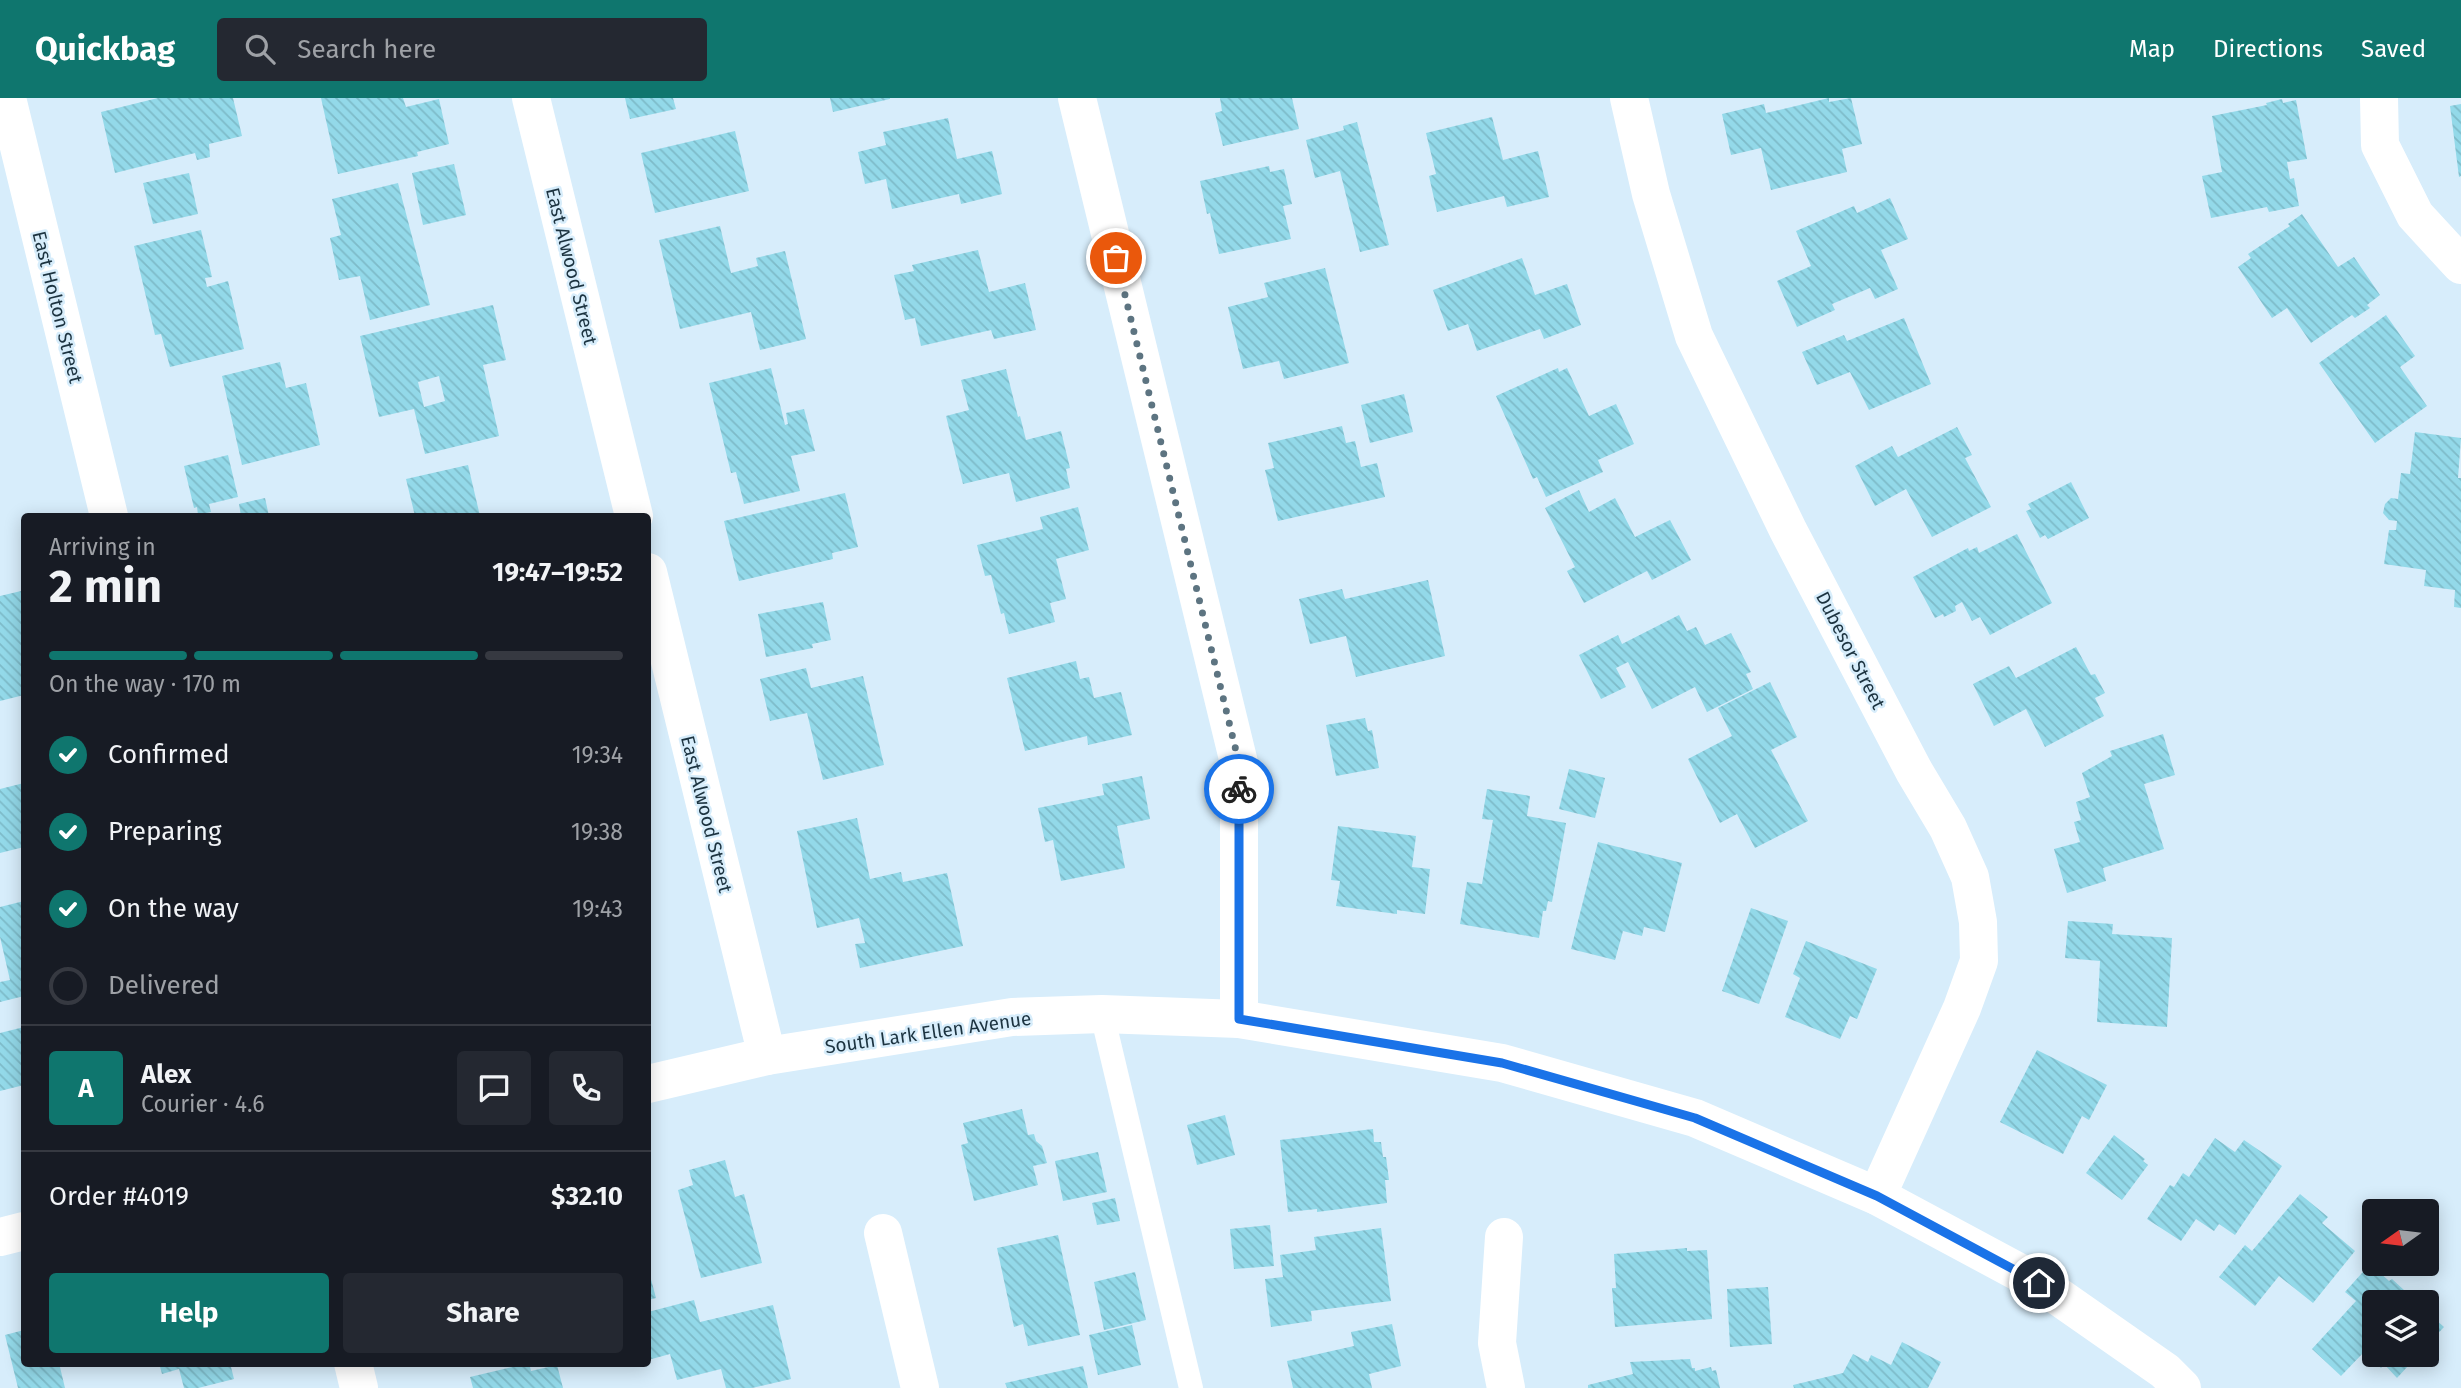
<!DOCTYPE html>
<html lang="en">
<head>
<meta charset="utf-8">
<style>
	body { margin:0; font-family:"Fira Sans",sans-serif; background:#242831; color:#f1f3f6; height:100vh; display:flex; flex-direction:column; font-size:26px; white-space:nowrap }
	* { box-sizing:border-box; margin:0 }
	p { font-size:23px; color:#9ea1a6 }
	.icon { flex:none; width:38px; height:38px; fill:none; stroke:currentColor; stroke-width:2; stroke-linecap:round; stroke-linejoin:round }
	.map { position:relative; flex:1; overflow:hidden }
	.side { position:absolute; left:21px; top:415px; width:630px; height:854px; display:flex; flex-direction:column; background:#171b24; border-radius:7px; box-shadow:0 4px 18px #0003 }
	.side>* { flex:none }
	.needle { width:46px; rotate:256deg }
	.controls { position:absolute; left:2362px; top:1101px; display:grid; gap:14px }
	.controls a { display:grid; place-items:center; width:77px; height:77px; border-radius:7px; background:#171b24; box-shadow:0 4px 18px #0003; font-size:35px }
	.pin { position:absolute; display:grid; place-items:center; width:60px; height:60px; color:#fff; margin:-30px; border:4px solid #fff; border-radius:50%; box-shadow:0 2px 7px #0007 }
	.courier { position:absolute; display:grid; place-items:center; width:70px; height:70px; margin:-35px; border:5px solid #1a73e8; border-radius:50%; background:#fff; color:#222; box-shadow:0 2px 9px #0007 }
	.summary em { font-style:normal; font-weight:700 }
	.summary div { display:flex; flex-direction:column-reverse }
	.summary { display:flex; align-items:center; justify-content:space-between; height:119px; padding:0 28px }
	h1 { font-size:46px; font-weight:700; line-height:52px }
	.bar { display:grid; grid-template-columns:repeat(4,1fr); gap:10px 7px; align-content:center; height:84px; padding:0 28px }
	.bar i { height:9px; border-radius:5px; background:#363941 }
	.bar .selected { background:#0f766e }
	.bar p { grid-column:span 4 }
	.line { display:flex; align-items:center; gap:18px; padding:0 28px; border-top:2px solid #363941 }
	.line div { flex:1 }
	.round { display:grid; place-items:center; flex:none; width:74px; height:74px; border-radius:7px; background:#242831 }
	ol { padding:0 28px; list-style:none }
	li { display:flex; align-items:center; gap:21px; height:77px }
	li p { margin-inline-start:auto }
	li .icon { padding:7px; border-radius:50%; background:#0f766e; color:#fff; stroke-width:4 }
	li:last-child { color:#9ea1a6 }
	li i { width:38px; height:38px; border:4px solid #363941; border-radius:50% }
	.cta { display:flex; gap:14px; margin-top:auto; padding:14px 28px }
	.cta a { flex:1; height:80px; border-radius:7px; background:#0f766e; color:#fff; font-size:28px; font-weight:700; line-height:80px; text-align:center }
	.cta a+a { background:#242831; color:#f1f3f6 }
	header { display:flex; align-items:center; gap:42px; box-sizing:border-box; height:98px; padding:0 35px; background:#0f766e; color:#fff }
	header strong { font-size:33px }
	nav { display:flex; gap:38px; margin-inline-start:auto; font-size:24px }
	.search { width:490px; height:63px; background:#242831; display:flex; align-items:center; gap:18px; box-sizing:border-box; padding:0 24px; border-radius:7px; color:#9ea1a6; font-size:26px }
	.map>svg:first-child { display:block }
	.building { fill:url(#building-back-hatch); fill-rule:evenodd }
	.lines { fill:none; stroke-linecap:round; stroke-linejoin:round }
	.service { stroke:#fff; stroke-width:24 }
	.minor { stroke:#fff; stroke-width:38 }
	.tertiary { stroke:#fff; stroke-width:38 }
	.done { stroke:#5d7481; stroke-width:7; stroke-dasharray:0 12.6 }
	.route { stroke:#1a73e8; stroke-width:9 }
	.labels { text-anchor:middle; stroke-width:5; stroke-linejoin:round; paint-order:stroke }
	.street-label { font-size:19px; fill:#1c3340; stroke:#d7edfb }
</style>
</head>
<body>
<header>
<strong>Quickbag</strong>
<div class="search"><svg class="icon" aria-label="search" viewBox="0 0 24 24"><circle cx="10" cy="10" r="6"/><path d="M15 15l6 6"/></svg>Search here</div>
<nav><a>Map</a><a>Directions</a><a>Saved</a></nav>
</header>
<div class="map">
<svg width="2461" height="1290" viewBox="0 0 2461 1290">
	<defs>
		<pattern id="building-back-hatch" width="6" height="6" patternUnits="userSpaceOnUse" patternTransform="scale(1.75)"><rect width="6" height="6" fill="#93d9e9"/><path d="M-1 5l2 2M0 0l6 6M5-1l2 2" fill="none" stroke="#7ebbc9"/></pattern>
	</defs>
	<rect width="100%" height="100%" fill="#d7edfb"/>
	<g class="building">
		<polygon points="158,0 233,0 242,38 209,46 210,59 197,62 195,55 115,75 101,14"/>
		<polygon points="321,0 403,0 406,9 439,1 449,46 417,54 418,58 338,76"/>
		<polygon points="625,0 673,0 676,11 630,21"/>
		<polygon points="830,0 890,0 890,1 833,14"/>
		<polygon points="1220,0 1292,0 1299,31 1223,48 1215,15 1222,13"/>
		<polygon points="1829,0 1829,4 1851,0 1862,46 1842,51 1847,74 1771,92 1761,50 1731,57 1722,16 1764,6 1766,15"/>
		<polygon points="2282,1 2283,5 2296,2 2307,61 2287,64 2290,81 2294,80 2299,108 2269,114 2267,109 2211,120 2202,78 2222,74 2212,18 2267,7 2266,5"/>
		<polygon points="2461,6 2461,78 2459,79 2450,8"/>
		<polygon points="1492,19 1503,62 1538,53 1549,99 1507,109 1504,98 1437,114 1429,78 1436,76 1426,35"/>
		<polygon points="948,20 957,61 992,53 1002,96 961,106 959,96 892,111 886,81 865,86 858,54 886,47 883,34"/>
		<polygon points="1357,24 1389,147 1360,154 1340,73 1315,80 1306,42 1344,32 1343,28"/>
		<polygon points="735,33 749,93 655,115 641,55"/>
		<polygon points="454,66 466,117 423,127 412,75"/>
		<polygon points="1269,68 1270,74 1284,71 1292,106 1283,108 1291,141 1219,156 1210,115 1207,116 1200,83"/>
		<polygon points="189,75 198,116 153,126 143,85"/>
		<polygon points="398,85 430,207 370,222 360,178 339,182 330,140 341,137 332,101"/>
		<polygon points="1890,100 1908,141 1881,152 1898,191 1875,201 1870,190 1832,206 1835,212 1797,229 1777,183 1811,168 1796,133 1854,108 1857,115"/>
		<polygon points="2302,116 2338,169 2354,159 2380,197 2367,207 2370,210 2355,220 2352,217 2311,245 2287,210 2272,220 2238,169 2251,160 2248,156 2290,128 2288,126"/>
		<polygon points="720,128 731,175 758,168 756,160 785,153 806,241 760,252 751,214 680,231 659,142"/>
		<polygon points="201,132 212,179 205,180 207,189 228,183 244,251 170,269 161,236 155,237 134,148"/>
		<polygon points="978,152 989,194 1025,185 1036,232 994,241 991,232 921,248 915,220 905,222 894,177 914,173 912,167"/>
		<polygon points="1522,160 1535,197 1567,186 1581,227 1544,241 1540,231 1477,253 1468,226 1448,233 1433,192"/>
		<polygon points="1325,170 1349,265 1284,281 1279,263 1243,271 1228,209 1268,199 1264,185"/>
		<path d="M493,207l13,55 -23,5 16,71 -74,18 -11,-45 -35,8 -19,-81zM439,278l6,25 -21,6 -6,-25z"/>
		<polygon points="2386,217 2415,258 2400,269 2427,308 2375,345 2319,265"/>
		<polygon points="1904,220 1931,286 1869,312 1850,274 1817,287 1802,254 1844,237 1847,243"/>
		<polygon points="280,264 286,290 306,285 320,347 242,367 222,278"/>
		<polygon points="771,270 785,327 788,326 786,315 804,311 815,353 791,358 800,393 744,406 736,374 731,375 709,285"/>
		<polygon points="1558,270 1559,274 1567,270 1589,318 1616,306 1634,346 1598,362 1603,374 1546,399 1537,379 1533,381 1496,298"/>
		<polygon points="1006,271 1018,319 1020,318 1026,342 1061,333 1070,370 1066,371 1070,390 1016,404 1009,375 963,386 946,318 969,312 961,282"/>
		<polygon points="1404,296 1413,334 1370,345 1361,307"/>
		<polygon points="1342,328 1346,345 1355,343 1361,369 1377,365 1385,399 1278,423 1265,372 1274,370 1268,345"/>
		<polygon points="1957,329 1972,357 1965,360 1991,409 1932,439 1906,391 1875,408 1855,368 1892,348 1898,359"/>
		<polygon points="2415,334 2461,340 2458,380 2461,380 2461,510 2454,509 2455,492 2424,488 2426,472 2384,466 2389,432 2396,432 2397,423 2389,422 2383,415 2385,406 2391,400 2398,401 2401,375 2410,376"/>
		<polygon points="228,357 238,399 209,406 211,414 198,417 197,409 194,410 184,368"/>
		<polygon points="468,367 480,418 415,418 406,381"/>
		<polygon points="2071,384 2089,420 2048,441 2045,437 2040,440 2026,413 2031,411 2028,406"/>
		<polygon points="1579,392 1589,414 1615,400 1635,439 1670,422 1691,462 1652,482 1647,473 1584,505 1567,473 1575,469 1545,410"/>
		<polygon points="845,395 858,449 832,455 833,461 739,483 724,423"/>
		<polygon points="265,400 269,418 241,418 239,406"/>
		<polygon points="1078,409 1089,452 1056,461 1066,501 1050,505 1055,524 1009,536 1004,515 1001,516 991,477 985,478 977,447 1043,431 1040,419"/>
		<polygon points="2017,436 2052,505 1990,537 1980,519 1972,523 1962,504 1955,508 1956,513 1944,519 1943,516 1935,520 1913,479 1968,450 1969,453 1977,449 1979,455"/>
		<polygon points="1428,482 1445,558 1356,579 1346,538 1310,546 1299,501 1342,491 1345,501"/>
		<polygon points="21,493 24,510 24,597 0,603 0,498"/>
		<polygon points="823,504 831,542 812,546 813,550 766,559 758,516"/>
		<polygon points="1679,517 1687,533 1696,529 1705,547 1731,535 1751,574 1746,576 1753,591 1707,614 1695,589 1652,611 1628,564 1616,570 1626,589 1601,601 1579,557 1618,537 1622,546"/>
		<polygon points="2076,549 2091,577 2095,576 2105,595 2095,600 2104,618 2045,649 2026,611 1994,628 1973,586 2009,568 2016,580"/>
		<polygon points="1076,563 1080,581 1089,579 1094,600 1121,594 1132,637 1088,647 1087,638 1025,653 1007,580"/>
		<polygon points="806,570 811,590 863,578 884,667 823,682 807,615 770,623 760,581"/>
		<polygon points="1770,584 1797,639 1771,652 1808,723 1755,750 1737,716 1720,725 1688,661 1732,638 1718,610"/>
		<polygon points="1365,620 1368,633 1372,632 1379,670 1336,678 1326,627"/>
		<polygon points="2163,636 2175,677 2144,686 2164,751 2103,770 2106,783 2067,795 2054,751 2080,744 2074,724 2081,722 2076,704 2090,699 2082,675 2112,658 2110,653"/>
		<polygon points="1569,671 1605,680 1595,720 1559,711"/>
		<polygon points="1142,678 1150,721 1117,728 1125,770 1061,783 1053,742 1045,744 1038,710 1104,697 1102,686"/>
		<polygon points="24,685 24,749 0,755 0,691"/>
		<polygon points="1487,691 1530,698 1527,718 1566,725 1552,804 1548,803 1546,813 1543,813 1539,840 1460,826 1467,784 1482,786 1493,722 1482,721"/>
		<polygon points="857,720 870,781 901,774 903,784 947,775 963,848 860,870 855,846 865,845 859,820 817,830 797,733"/>
		<polygon points="1338,728 1416,738 1412,769 1430,771 1425,816 1397,812 1397,816 1336,808 1340,783 1331,782"/>
		<polygon points="1598,744 1682,765 1665,834 1644,829 1642,838 1623,833 1615,862 1571,851"/>
		<polygon points="24,803 24,898 0,904 0,884 10,882 0,839 0,809"/>
		<polygon points="1751,810 1788,823 1759,906 1722,893"/>
		<polygon points="2068,823 2113,826 2112,836 2172,840 2167,929 2097,924 2100,863 2065,860"/>
		<polygon points="1806,843 1877,871 1857,921 1850,918 1840,941 1785,919 1800,880 1793,876"/>
		<polygon points="24,929 24,987 0,993 0,935"/>
		<polygon points="2037,952 2107,987 2089,1022 2082,1018 2063,1056 2000,1024"/>
		<polygon points="1022,1011 1028,1037 1034,1036 1036,1043 1042,1048 1047,1065 1033,1068 1038,1087 974,1103 961,1047 968,1045 963,1025"/>
		<polygon points="1225,1017 1235,1057 1197,1067 1187,1027"/>
		<polygon points="1373,1031 1374,1044 1381,1044 1383,1059 1386,1059 1389,1082 1385,1082 1387,1105 1317,1114 1317,1111 1288,1114 1280,1042"/>
		<polygon points="2114,1037 2145,1061 2143,1063 2148,1067 2122,1102 2086,1075"/>
		<polygon points="2215,1040 2235,1054 2244,1042 2282,1068 2235,1137 2219,1126 2214,1133 2196,1121 2181,1143 2147,1121 2170,1087 2174,1089 2183,1075 2189,1079"/>
		<polygon points="1098,1054 1107,1094 1063,1103 1055,1063"/>
		<polygon points="725,1062 735,1099 744,1096 762,1165 701,1180 678,1092 693,1087 689,1072"/>
		<polygon points="2300,1096 2328,1119 2322,1125 2355,1153 2313,1205 2279,1178 2255,1208 2219,1179 2245,1147 2252,1153"/>
		<polygon points="1115,1100 1120,1123 1097,1127 1092,1105"/>
		<polygon points="1270,1127 1274,1168 1234,1171 1230,1131"/>
		<polygon points="1381,1130 1391,1203 1311,1213 1312,1223 1271,1229 1265,1181 1283,1179 1280,1157 1316,1152 1314,1139"/>
		<polygon points="1058,1137 1080,1237 1028,1248 1023,1226 1014,1229 997,1150"/>
		<polygon points="1687,1150 1687,1153 1707,1152 1712,1221 1615,1229 1612,1190 1616,1190 1614,1156"/>
		<polygon points="2370,1166 2389,1183 2392,1181 2417,1204 2375,1204 2375,1256 2419,1256 2397,1280 2384,1266 2381,1270 2364,1254 2341,1278 2312,1251 2356,1203 2345,1194"/>
		<polygon points="648,1170 656,1200 648,1202"/>
		<polygon points="1135,1174 1146,1222 1104,1232 1094,1184"/>
		<polygon points="1768,1189 1772,1246 1730,1249 1727,1191"/>
		<polygon points="694,1202 700,1224 773,1207 791,1281 752,1290 726,1290 721,1271 677,1282 670,1256 648,1262 648,1214"/>
		<polygon points="2427,1214 2444,1229 2427,1247"/>
		<polygon points="1392,1226 1401,1268 1369,1276 1372,1290 1293,1290 1287,1263 1354,1248 1351,1234"/>
		<polygon points="1132,1227 1141,1267 1098,1277 1089,1237"/>
		<polygon points="24,1232 24,1265 59,1265 65,1290 18,1290 5,1237"/>
		<polygon points="1902,1244 1941,1264 1928,1290 1794,1290 1793,1287 1843,1275 1853,1256 1868,1264 1871,1257 1891,1267"/>
		<polygon points="1690,1261 1692,1270 1695,1270 1695,1273 1711,1269 1712,1273 1716,1272 1720,1290 1588,1290 1588,1287 1633,1276 1630,1264"/>
		<polygon points="159,1265 230,1265 234,1281 198,1290 184,1290 179,1271 162,1276"/>
		<polygon points="529,1265 531,1273 557,1267 563,1290 473,1290 470,1279"/>
		<polygon points="1083,1268 1088,1290 1007,1290 1005,1285"/>
	</g>
	<g class="lines">
		<polyline class="service" points="1102,916 1191,1290"/>
		<g class="minor">
			<polyline points="7,0 109,418"/>
			<polyline points="531,0 634,418"/>
			<polyline points="1077,0 1239,665 1239,921"/>
			<polyline points="1629,0 1651,96 1694,238 1788,432 1914,673 1948,730 1970,779 1978,824 1979,863 1962,910 1877,1098"/>
			<polyline points="2379,0 2380,47 2415,117 2461,167"/>
			<polyline points="648,474 767,958"/>
			<polyline points="883,1135 920,1290"/>
			<polyline points="1504,1139 1497,1245 1506,1290"/>
			<polyline points="353,1265 359,1290"/>
		</g>
		<g class="tertiary">
			<polyline points="648,986 767,958 1012,919 1102,916 1239,921 1502,965 1695,1020 1877,1098 2039,1185 2165,1273 2182,1290"/>
			<polyline points="0,1139 24,1133"/>
		</g>
	</g>
	<g class="lines">
		<polyline class="done" points="1116,160 1239,665 1239,691"/>
		<polyline class="route" points="1239,691 1239,921 1502,965 1695,1020 1877,1098 2039,1185"/>
	</g>
	<g class="labels">
		<g class="street-label">
			<text transform="translate(572 168) rotate(76)" y="7">East Alwood Street</text>
			<text transform="translate(58 209) rotate(76)" y="7">East Holton Street</text>
			<text transform="translate(1851 552) rotate(63)" y="7">Dubesor Street</text>
			<text transform="translate(707 716) rotate(76)" y="7">East Alwood Street</text>
			<text transform="translate(928 934) rotate(-8)" y="7">South Lark Ellen Avenue</text>
		</g>
	</g>
</svg>
<div class="controls">
<a><svg class="needle" viewBox="-14 -14 28 28"><path d="M0-13l5 13h-10z" fill="#e53935"/><path d="M0 13l5-13h-10z" fill="#9ea1a6"/></svg></a>
<a><svg class="icon" aria-label="layers" viewBox="0 0 24 24"><path d="M12 4l9 5-9 5-9-5zM3 14l9 5 9-5"/></svg></a>
</div>
<div class="pin" style="left:1116px;top:160px;background:#ea580c"><svg class="icon" aria-label="bag" viewBox="0 0 24 24"><path d="M5 8h14l-1 12H6zM9 8a3 3 0 0 1 6 0"/></svg></div>
<div class="pin" style="left:2039px;top:1185px;background:#1f2937"><svg class="icon" aria-label="home" viewBox="0 0 24 24"><path d="M3 11l9-7 9 7M6 9v11h12V9"/></svg></div>
<div class="courier" style="left:1239px;top:691px"><svg class="icon" aria-label="bike" viewBox="0 0 24 24"><circle cx="6" cy="16" r="4"/><circle cx="18" cy="16" r="4"/><path d="M6 16l4-8h5l3 8M10 8l3 8H6M13 5h3"/></svg></div>
<section class="side">
<div class="summary"><div><h1>2 min</h1><p>Arriving in</p></div><em>19:47–19:52</em></div>
<div class="bar"><i class="selected"></i><i class="selected"></i><i class="selected"></i><i></i><p>On the way · 170 m</p></div>
<ol>
<li><svg class="icon" aria-label="check" viewBox="0 0 24 24"><path d="M5 12l5 5 9-10"/></svg>Confirmed<p>19:34</p></li>
<li><svg class="icon" aria-label="check" viewBox="0 0 24 24"><path d="M5 12l5 5 9-10"/></svg>Preparing<p>19:38</p></li>
<li><svg class="icon" aria-label="check" viewBox="0 0 24 24"><path d="M5 12l5 5 9-10"/></svg>On the way<p>19:43</p></li>
<li><i></i>Delivered</li>
</ol>
<div class="line" style="height:126px"><b class="round" style="background:#0f766e;color:#fff">A</b><div><b>Alex</b><p>Courier · 4.6</p></div><a class="round"><svg class="icon" aria-label="chat" viewBox="0 0 24 24"><path d="M4 5h16v11H9l-5 4z"/></svg></a><a class="round"><svg class="icon" aria-label="phone" viewBox="0 0 24 24"><path d="M5 4h4l2 5-3 2q2 4 5 5l2-3 5 2v4C11 20 4 13 5 4z"/></svg></a></div>
<div class="line" style="height:91px"><div>Order #4019</div><b>$32.10</b></div>
<div class="cta"><a>Help</a><a>Share</a></div>
</section>
</div>
</body>
</html>
